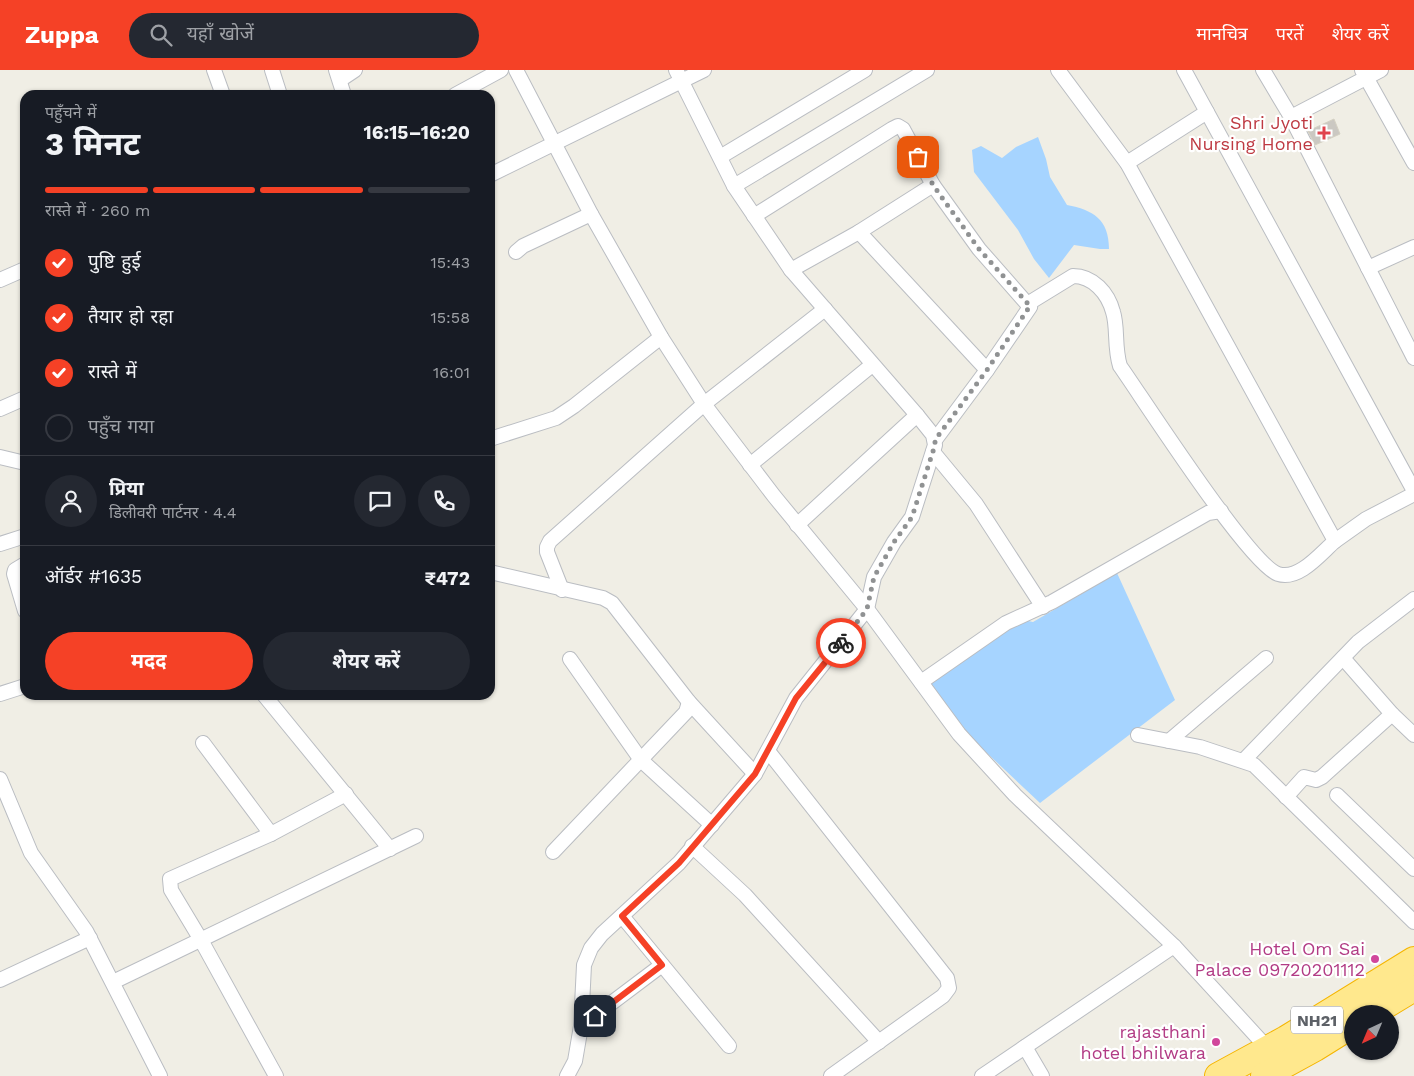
<!DOCTYPE html>
<html lang="hi">
<head>
<meta charset="utf-8">
<style>
	body { margin:0; font-family:"Work Sans","Noto Sans Devanagari",sans-serif; background:#242831; color:#f1f3f6; height:100vh; display:flex; flex-direction:column; font-size:19px; white-space:nowrap }
	* { box-sizing:border-box; margin:0 }
	p { font-size:16px; color:#9ea1a6 }
	.icon { flex:none; width:28px; height:28px; fill:none; stroke:currentColor; stroke-width:2; stroke-linecap:round; stroke-linejoin:round }
	.map { position:relative; flex:1; overflow:hidden }
	.details { position:absolute; left:20px; top:20px; width:475px; height:610px; display:flex; flex-direction:column; background:#171b24; border-radius:15px; box-shadow:0 1px 4px #0004 }
	.details>* { flex:none }
	.needle { width:32px; rotate:224deg }
	.fabs { position:absolute; left:1344px; top:935px; display:grid; gap:10px }
	.fabs a { display:grid; place-items:center; width:55px; height:55px; border-radius:50%; background:#171b24; box-shadow:0 1px 4px #0004; font-size:25px }
	.pin { position:absolute; display:grid; place-items:center; width:42px; height:42px; color:#fff; margin:-21px; border-radius:10px; box-shadow:0 2px 8px #0006 }
	.courier { position:absolute; display:grid; place-items:center; width:50px; height:50px; margin:-25px; border:4px solid #f54126; border-radius:50%; background:#fff; color:#222; box-shadow:0 1px 6px #0007 }
	.headline em { font-style:normal; font-weight:700 }
	.headline div { display:flex; flex-direction:column-reverse }
	.headline { display:flex; align-items:center; justify-content:space-between; height:85px; padding:0 25px }
	h1 { font-size:32px; font-weight:700; line-height:38px }
	.bar { display:grid; grid-template-columns:repeat(4,1fr); gap:8px 5px; align-content:center; height:60px; padding:0 25px }
	.bar i { height:6px; border-radius:4px; background:#363941 }
	.bar .on { background:#f54126 }
	.bar p { grid-column:span 4 }
	.line { display:flex; align-items:center; gap:12px; padding:0 25px; border-top:1px solid #363941 }
	.line div { flex:1 }
	.round { display:grid; place-items:center; flex:none; width:52px; height:52px; border-radius:26px; background:#242831 }
	ol { padding:0 25px; list-style:none }
	li { display:flex; align-items:center; gap:15px; height:55px }
	li p { margin-inline-start:auto }
	li .icon { padding:5px; border-radius:50%; background:#f54126; color:#fff; stroke-width:4 }
	li:last-child { color:#9ea1a6 }
	li i { width:28px; height:28px; border:2px solid #363941; border-radius:50% }
	.button { display:flex; gap:10px; margin-top:auto; padding:10px 25px }
	.button a { flex:1; height:58px; border-radius:30px; background:#f54126; color:#fff; font-size:20px; font-weight:700; line-height:58px; text-align:center }
	.button a+a { background:#242831; color:#f1f3f6 }
	header { display:flex; align-items:center; gap:30px; box-sizing:border-box; height:70px; padding:0 25px; background:#f54126; color:#fff }
	header strong { font-size:24px }
	nav { display:flex; gap:28px; margin-inline-start:auto; font-size:18px }
	.search { width:350px; height:45px; background:#242831; display:flex; align-items:center; gap:12px; box-sizing:border-box; padding:0 18px; border-radius:28px; color:#9ea1a6; font-size:19px }
	.map>svg:first-child { display:block }
	.water { fill:#a6d4ff }
	.building { fill:#cbc8c2; stroke:#d5d1c3 }
	.lines { fill:none; stroke-linecap:round; stroke-linejoin:round }
	.street-casing { stroke:#babdc2; stroke-width:16 }
	.highway-casing { stroke:#f5b500; stroke-width:28 }
	.street { stroke:#fff; stroke-width:14 }
	.highway { stroke:#ffe88d; stroke-width:26 }
	.done { stroke:#909293; stroke-width:5; stroke-dasharray:0 9 }
	.route { stroke:#f54126; stroke-width:6 }
	.health-dot { fill:#e0444e; stroke:#fff; stroke-width:2 }
	.hotel-dot { fill:#d1479c; stroke:#fff; stroke-width:2 }
	.labels { text-anchor:middle; stroke-width:4.5; stroke-linejoin:round; paint-order:stroke }
	.shield { fill:#fff; stroke:#8e9095; stroke-width:1 }
	.shield-label { font-size:16px; font-weight:bold; fill:#5d6167 }
	.health-label { font-size:18px; fill:#be3a42; stroke:#fff; text-anchor:end }
	.hotel-label { font-size:18px; fill:#b23c85; stroke:#fff; text-anchor:end }
</style>
</head>
<body>
<header>
<strong>Zuppa</strong>
<div class="search"><svg class="icon" aria-label="search" viewBox="0 0 24 24"><circle cx="10" cy="10" r="6"/><path d="M15 15l6 6"/></svg>यहाँ खोजें</div>
<nav><a>मानचित्र</a><a>परतें</a><a>शेयर करें</a></nav>
</header>
<div class="map">
<svg width="1414" height="1006" viewBox="0 0 1414 1006">
	<rect width="100%" height="100%" fill="#f0eee5"/>
	<g class="water">
		<path d="M1038,67l8,22 4,18 17,28c26,5 42,14 42,44h-9l-26,-4 -25,33 -15,-19 -16,-29 -44,-58 -2,-22 9,-4 21,12 14,-11z"/>
		<polygon points="1117,503 1175,630 1040,733 972,669 928,610 1019,549 1033,552"/>
	</g>
	<polygon class="building" points="1334,49 1340,64 1315,75 1308,61"/>
	<g class="lines">
		<defs>
			<g id="street">
				<polyline points="214,0 223,25"/>
				<polyline points="272,0 280,25"/>
				<polyline points="336,0 344,25"/>
				<polyline points="516,0 591,144 661,267 704,334 774,426 867,539 959,664 1015,725 1174,876 1271,982"/>
				<polyline points="1058,0 1127,93 1335,471 1366,449 1414,424"/>
				<polyline points="1184,0 1414,421"/>
				<polyline points="1263,0 1291,47 1414,288"/>
				<polyline points="1362,0 1414,93"/>
				<polyline points="340,10 355,0"/>
				<polyline points="455,25 501,0"/>
				<polyline points="1291,47 1381,0"/>
				<polyline points="720,87 865,0"/>
				<polyline points="1127,93 1207,42"/>
				<polyline points="490,105 704,0"/>
				<polyline points="734,116 927,0"/>
				<polyline points="754,146 892,59 898,56 903,59 933,115 979,179 1030,237 987,300 935,370"/>
				<polyline points="859,162 987,300"/>
				<polyline points="516,182 523,176 591,144"/>
				<polyline points="1368,198 1414,177"/>
				<polyline points="791,200 859,162 933,115"/>
				<polyline points="0,210 25,199"/>
				<path d="M1029,233l44,-27c20,0 35,17 40,36 5,15 1,35 7,54 24,34 129,198 158,208 21,7 43,-21 57,-33"/>
				<polyline points="0,339 25,328"/>
				<polyline points="490,369 556,348 574,336 661,267"/>
				<polyline points="933,382 976,434 1043,537"/>
				<polyline points="0,387 25,393"/>
				<polyline points="750,395 872,295"/>
				<polyline points="797,455 917,345"/>
				<polyline points="0,474 25,466"/>
				<polyline points="25,494 15,500 14,504 25,541"/>
				<polyline points="490,502 603,528 612,533 689,632 755,704"/>
				<polyline points="562,520 547,482 547,477 550,471 704,334 825,239"/>
				<polyline points="1343,588 1392,644 1414,665"/>
				<polyline points="570,589 641,690 712,755"/>
				<polyline points="921,612 1006,553 1052,532 1208,443 1221,441"/>
				<polyline points="0,624 25,616"/>
				<polyline points="264,625 390,779"/>
				<polyline points="1138,665 1200,677 1254,695 1414,852"/>
				<polyline points="1169,671 1266,588"/>
				<polyline points="203,673 271,764"/>
				<polyline points="768,681 947,908 949,918 943,926 831,1006"/>
				<polyline points="1244,690 1358,572 1414,529"/>
				<polyline points="0,709 31,783 86,861 160,1006"/>
				<polyline points="1337,725 1414,799"/>
				<polyline points="1286,727 1304,707 1316,710 1322,707 1392,644"/>
				<polyline points="692,776 745,825 879,972"/>
				<polyline points="553,782 686,642 689,632"/>
				<polyline points="622,846 729,976"/>
				<polyline points="0,910 90,868"/>
				<polyline points="113,912 416,766"/>
				<polyline points="581,956 662,895"/>
				<polyline points="1025,977 1042,1006"/>
				<polyline points="276,1006 201,870 171,820 170,809 271,764 346,724"/>
				<polyline points="567,1006 575,991 581,956 584,895 591,878 602,864 679,793 755,704 796,628 867,539 874,507 894,472 912,447 935,375 933,365 917,345 791,200 734,116 676,0"/>
				<polyline points="982,1006 1174,876"/>
			</g>
			<g id="highway">
				<polyline points="1371,944 1414,918"/>
				<polyline points="1218,1006 1286,969 1414,890"/>
				<polyline points="1264,1006 1315,978 1352,955"/>
			</g>
		</defs>
		<use href="#street" class="street-casing"/>
		<use href="#highway" class="highway-casing"/>
		<use href="#street" class="street"/>
		<use href="#highway" class="highway"/>
	</g>
	<g class="lines">
		<polyline class="done" points="841,573 867,539 874,507 894,472 912,447 935,375 935,370 987,300 1030,236 979,179 933,115 918,87"/>
		<polyline class="route" points="595,946 662,895 622,846 679,793 755,704 796,628 841,573"/>
	</g>
	<path class="health-dot" d="M1321.5 55.5h5v5h5v5h-5v5h-5v-5h-5v-5h5z"/>
	<g class="hotel-dot">
		<circle cx="1375" cy="889" r="5"/>
		<circle cx="1216" cy="972" r="5"/>
	</g>
	<g class="labels">
		<rect class="shield" x="1291" y="936.5" width="52" height="27" rx="4"/>
		<g class="shield-label">
			<text x="1317" y="956">NH21</text>
		</g>
		<g class="health-label">
			<text x="1313" y="59">Shri Jyoti<tspan x="1313" dy="21">Nursing Home</tspan></text>
		</g>
		<g class="hotel-label">
			<text x="1365" y="885">Hotel Om Sai<tspan x="1365" dy="21">Palace 09720201112</tspan></text>
			<text x="1206" y="968">rajasthani<tspan x="1206" dy="21">hotel bhilwara</tspan></text>
		</g>
	</g>
</svg>
<div class="fabs">
<a><svg class="needle" viewBox="-14 -14 28 28"><path d="M0-13l5 13h-10z" fill="#e53935"/><path d="M0 13l5-13h-10z" fill="#9ea1a6"/></svg></a>
</div>
<div class="pin" style="left:918px;top:87px;background:#ea580c"><svg class="icon" aria-label="bag" viewBox="0 0 24 24"><path d="M5 8h14l-1 12H6zM9 8a3 3 0 0 1 6 0"/></svg></div>
<div class="pin" style="left:595px;top:946px;background:#1f2937"><svg class="icon" aria-label="home" viewBox="0 0 24 24"><path d="M3 11l9-7 9 7M6 9v11h12V9"/></svg></div>
<div class="courier" style="left:841px;top:573px"><svg class="icon" aria-label="bike" viewBox="0 0 24 24"><circle cx="6" cy="16" r="4"/><circle cx="18" cy="16" r="4"/><path d="M6 16l4-8h5l3 8M10 8l3 8H6M13 5h3"/></svg></div>
<section class="details">
<div class="headline"><div><h1>3 मिनट</h1><p>पहुँचने में</p></div><em>16:15–16:20</em></div>
<div class="bar"><i class="on"></i><i class="on"></i><i class="on"></i><i></i><p>रास्ते में · 260 m</p></div>
<ol>
<li><svg class="icon" aria-label="check" viewBox="0 0 24 24"><path d="M5 12l5 5 9-10"/></svg>पुष्टि हुई<p>15:43</p></li>
<li><svg class="icon" aria-label="check" viewBox="0 0 24 24"><path d="M5 12l5 5 9-10"/></svg>तैयार हो रहा<p>15:58</p></li>
<li><svg class="icon" aria-label="check" viewBox="0 0 24 24"><path d="M5 12l5 5 9-10"/></svg>रास्ते में<p>16:01</p></li>
<li><i></i>पहुँच गया</li>
</ol>
<div class="line" style="height:90px"><a class="round"><svg class="icon" aria-label="person" viewBox="0 0 24 24"><circle cx="12" cy="8" r="4"/><path d="M4 21q1-7 8-7t8 7"/></svg></a><div><b>प्रिया</b><p>डिलीवरी पार्टनर · 4.4</p></div><a class="round"><svg class="icon" aria-label="chat" viewBox="0 0 24 24"><path d="M4 5h16v11H9l-5 4z"/></svg></a><a class="round"><svg class="icon" aria-label="phone" viewBox="0 0 24 24"><path d="M5 4h4l2 5-3 2q2 4 5 5l2-3 5 2v4C11 20 4 13 5 4z"/></svg></a></div>
<div class="line" style="height:65px"><div>ऑर्डर #1635</div><b>₹472</b></div>
<div class="button"><a>मदद</a><a>शेयर करें</a></div>
</section>
</div>
</body>
</html>
